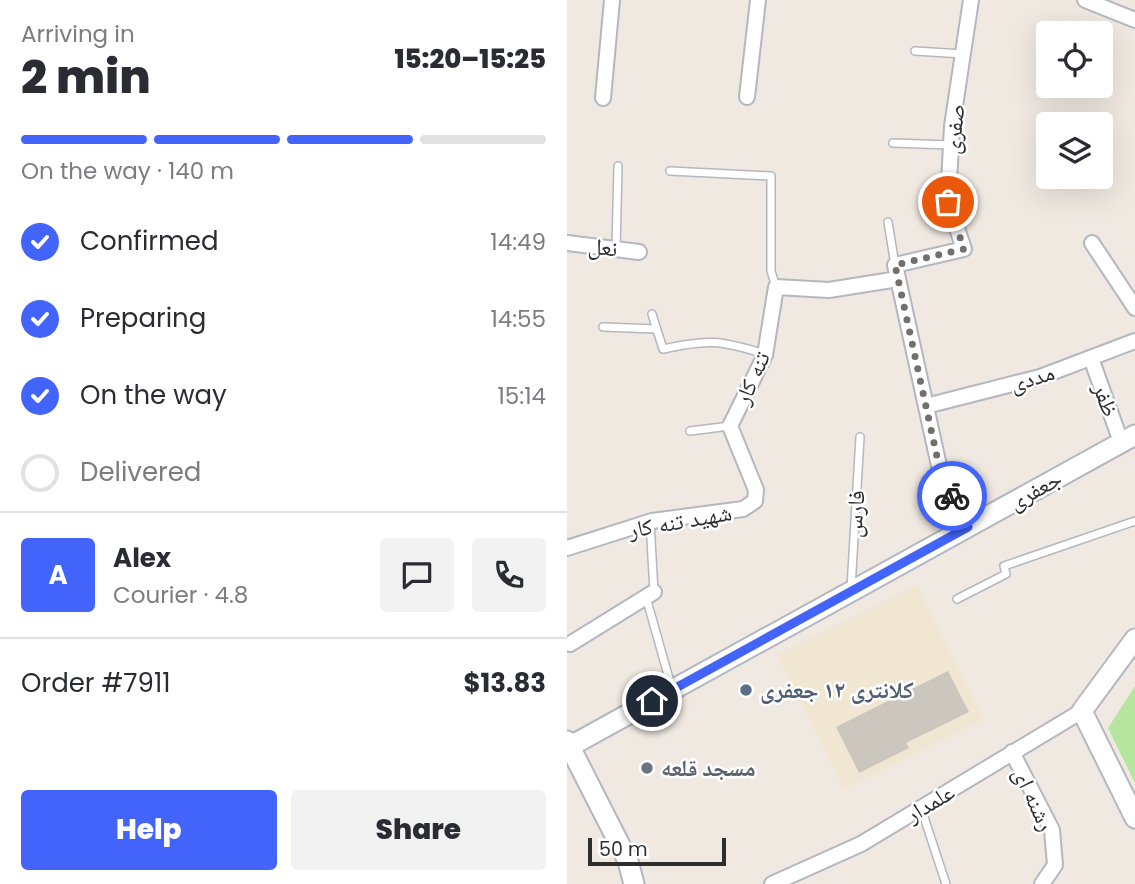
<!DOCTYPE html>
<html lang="en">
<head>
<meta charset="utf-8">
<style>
	body { margin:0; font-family:Poppins,"Noto Naskh Arabic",sans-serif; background:#f2f2f3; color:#2b2b33; height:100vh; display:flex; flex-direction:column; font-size:26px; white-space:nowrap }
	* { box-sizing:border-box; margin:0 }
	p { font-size:23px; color:#7c7c81 }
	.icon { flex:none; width:38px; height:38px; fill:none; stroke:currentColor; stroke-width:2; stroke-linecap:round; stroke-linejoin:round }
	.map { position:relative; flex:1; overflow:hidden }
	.details { display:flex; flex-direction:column; background:#fff; width:567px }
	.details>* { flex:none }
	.tools { position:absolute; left:469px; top:21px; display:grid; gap:14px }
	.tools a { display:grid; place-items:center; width:77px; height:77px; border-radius:7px; background:#fff; box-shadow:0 7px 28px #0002; font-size:35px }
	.scale { position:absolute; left:21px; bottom:18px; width:138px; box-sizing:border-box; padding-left:7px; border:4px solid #2e2e2e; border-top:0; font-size:19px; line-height:24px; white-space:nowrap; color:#2e2e2e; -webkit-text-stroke:5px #fff; paint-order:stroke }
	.pin { position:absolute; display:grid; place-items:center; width:60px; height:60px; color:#fff; margin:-30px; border:4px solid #fff; border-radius:50%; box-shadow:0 2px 7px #0007 }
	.courier { position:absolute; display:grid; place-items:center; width:70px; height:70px; margin:-35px; border:5px solid #4264fb; border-radius:50%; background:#fff; color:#222; box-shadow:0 2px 9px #0007 }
	.headline em { font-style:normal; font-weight:800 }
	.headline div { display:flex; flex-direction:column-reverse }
	.headline { display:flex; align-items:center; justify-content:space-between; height:119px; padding:0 21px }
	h1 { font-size:46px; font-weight:800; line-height:52px }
	.bar { display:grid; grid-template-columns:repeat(4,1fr); gap:10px 7px; align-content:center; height:84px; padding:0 21px }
	.bar i { height:9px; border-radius:5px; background:#e1e1e2 }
	.bar .current { background:#4264fb }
	.bar p { grid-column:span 4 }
	.line { display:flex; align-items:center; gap:18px; padding:0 21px; border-top:2px solid #e1e1e2 }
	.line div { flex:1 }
	.round { display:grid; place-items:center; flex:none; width:74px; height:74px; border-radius:7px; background:#f2f2f3 }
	ol { padding:0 21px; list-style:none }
	li { display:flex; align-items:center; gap:21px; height:77px }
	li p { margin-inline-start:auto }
	li .icon { padding:7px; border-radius:50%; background:#4264fb; color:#fff; stroke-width:4 }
	li:last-child { color:#7c7c81 }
	li i { width:38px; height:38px; border:4px solid #e1e1e2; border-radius:50% }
	.button { display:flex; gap:14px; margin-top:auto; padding:14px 21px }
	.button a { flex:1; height:80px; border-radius:7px; background:#4264fb; color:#fff; font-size:28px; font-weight:800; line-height:80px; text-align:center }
	.button a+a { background:#f2f2f3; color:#2b2b33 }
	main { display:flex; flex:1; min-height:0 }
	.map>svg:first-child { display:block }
	.education { fill:#f0e6d1 }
	.green { fill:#b6e59e }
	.building { fill:#cbc7bf }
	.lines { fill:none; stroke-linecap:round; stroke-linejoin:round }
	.lane-casing { stroke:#b4b7c1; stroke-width:10 }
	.street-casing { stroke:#b4b7c1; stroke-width:18 }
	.secondary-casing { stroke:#b4b7c1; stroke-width:23 }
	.lane { stroke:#fff; stroke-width:7 }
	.street { stroke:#fff; stroke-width:14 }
	.secondary { stroke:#fff; stroke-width:19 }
	.done { stroke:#726f6d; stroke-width:7; stroke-dasharray:0 12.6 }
	.route { stroke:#4264fb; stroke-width:9 }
	.service-dot { fill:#5c6f8a; stroke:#fff; stroke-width:2.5 }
	.worship-dot { fill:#6b7280; stroke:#fff; stroke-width:2.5 }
	.labels { text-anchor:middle; stroke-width:5; stroke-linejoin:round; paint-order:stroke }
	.street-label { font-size:23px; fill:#2e2e2e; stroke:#fff }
	.service-label { font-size:23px; font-weight:bold; fill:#4e5e75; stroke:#fff; text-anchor:start }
	.worship-label { font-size:23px; font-weight:bold; fill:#5b616d; stroke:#fff; text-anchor:start }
</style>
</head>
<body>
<main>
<section class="details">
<div class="headline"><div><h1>2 min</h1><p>Arriving in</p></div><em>15:20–15:25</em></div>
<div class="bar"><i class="current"></i><i class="current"></i><i class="current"></i><i></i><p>On the way · 140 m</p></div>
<ol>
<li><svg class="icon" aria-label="check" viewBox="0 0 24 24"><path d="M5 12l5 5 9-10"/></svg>Confirmed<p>14:49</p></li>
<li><svg class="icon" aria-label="check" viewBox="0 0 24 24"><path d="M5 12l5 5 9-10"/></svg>Preparing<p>14:55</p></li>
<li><svg class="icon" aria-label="check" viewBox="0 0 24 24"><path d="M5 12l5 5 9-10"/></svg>On the way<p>15:14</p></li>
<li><i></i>Delivered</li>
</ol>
<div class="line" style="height:126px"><b class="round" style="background:#4264fb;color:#fff">A</b><div><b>Alex</b><p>Courier · 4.8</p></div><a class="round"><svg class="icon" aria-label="chat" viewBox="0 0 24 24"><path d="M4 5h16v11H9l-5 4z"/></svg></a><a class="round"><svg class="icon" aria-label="phone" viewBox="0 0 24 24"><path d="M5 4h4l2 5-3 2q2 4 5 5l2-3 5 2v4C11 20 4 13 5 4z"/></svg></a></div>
<div class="line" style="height:91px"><div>Order #7911</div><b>$13.83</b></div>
<div class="button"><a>Help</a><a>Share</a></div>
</section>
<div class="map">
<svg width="568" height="884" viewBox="0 0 568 884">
	<rect width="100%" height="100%" fill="#efe9e1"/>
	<polygon class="education" points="350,585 417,719 277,789 210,655"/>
	<polygon class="green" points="568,686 568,783 541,728"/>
	<polygon class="building" points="381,671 402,712 339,743 342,748 292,773 269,727"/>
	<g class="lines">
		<defs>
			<g id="lane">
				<polyline points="348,51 396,54"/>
				<polyline points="326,143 384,145"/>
				<polyline points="103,171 204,176 204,271 209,287"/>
				<polyline points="321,222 328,265"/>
				<polyline points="49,249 51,166"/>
				<path d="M85,314l11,35c45,-10 57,-9 102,5"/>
				<polyline points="36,327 89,329"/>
				<polyline points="123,431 163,426"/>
				<polyline points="83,522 87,592"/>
				<polyline points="284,588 293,437"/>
				<polyline points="79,597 105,689"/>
				<polyline points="390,599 439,574 437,566 568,521"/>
				<polyline points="354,808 379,884"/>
			</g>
			<g id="street">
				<polyline points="518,0 568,20"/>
				<polyline points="180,97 191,0"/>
				<polyline points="36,98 45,0"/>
				<polyline points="0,243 72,252"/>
				<polyline points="525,243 568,308"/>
				<polyline points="524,358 554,442"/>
				<polyline points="359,406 473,377 568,341"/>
				<polyline points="401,527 374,475 328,265 397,249 381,202 385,126 404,0"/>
				<polyline points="0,548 85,521 176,509 188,501 189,490 163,426 198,355 209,287 262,290 331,279"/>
				<polyline points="3,644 87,592"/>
				<polyline points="445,752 485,830 488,865 475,884"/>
				<polyline points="205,884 294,844 515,711"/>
			</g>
			<g id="secondary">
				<polyline points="568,639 515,711 568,818"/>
				<polyline points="0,741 61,861 67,884"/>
				<polyline points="0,748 568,435"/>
			</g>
		</defs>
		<use href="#lane" class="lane-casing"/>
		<use href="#street" class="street-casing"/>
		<use href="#secondary" class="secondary-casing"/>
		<use href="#lane" class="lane"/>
		<use href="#street" class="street"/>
		<use href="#secondary" class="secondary"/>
	</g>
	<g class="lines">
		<polyline class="done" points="381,202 397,249 328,265 374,475 385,496"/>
		<polyline class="route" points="85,701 401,527 385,496"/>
	</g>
	<circle class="service-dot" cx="179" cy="690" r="7"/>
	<circle class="worship-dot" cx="80" cy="768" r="7"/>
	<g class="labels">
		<g class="street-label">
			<text transform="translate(387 129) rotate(-84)" y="8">صفری</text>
			<text transform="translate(36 247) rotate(7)" y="8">نعل</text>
			<text transform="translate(185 378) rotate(-66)" y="8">تنه کار</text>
			<text transform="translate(465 378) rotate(-17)" y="8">مددی</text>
			<text transform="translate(539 400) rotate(71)" y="8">ظفر</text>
			<text transform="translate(468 490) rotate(-29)" y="8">جعفری</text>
			<text transform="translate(288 514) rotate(-86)" y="8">فارس</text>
			<text transform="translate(113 521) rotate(-10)" y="8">شهید تنه کار</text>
			<text transform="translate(467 799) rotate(65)" y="8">رشنه ای</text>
			<text transform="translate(363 803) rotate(-31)" y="8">علمدار</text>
		</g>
		<g class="service-label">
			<text x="193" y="698">کلانتری ۱۲ جعفری</text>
		</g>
		<g class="worship-label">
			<text x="94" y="776">مسجد قلعه</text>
		</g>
	</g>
</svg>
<div class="tools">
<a><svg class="icon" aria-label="locate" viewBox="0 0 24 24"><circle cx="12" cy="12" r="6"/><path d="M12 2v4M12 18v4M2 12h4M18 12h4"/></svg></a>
<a><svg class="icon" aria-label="layers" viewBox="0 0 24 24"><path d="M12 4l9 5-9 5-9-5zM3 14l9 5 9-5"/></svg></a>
</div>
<div class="scale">50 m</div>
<div class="pin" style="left:381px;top:202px;background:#ea580c"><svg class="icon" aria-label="bag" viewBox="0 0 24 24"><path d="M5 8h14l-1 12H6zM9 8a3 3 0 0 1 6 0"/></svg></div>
<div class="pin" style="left:85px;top:701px;background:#1f2937"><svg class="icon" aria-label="home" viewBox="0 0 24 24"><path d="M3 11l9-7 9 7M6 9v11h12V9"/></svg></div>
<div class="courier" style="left:385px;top:496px"><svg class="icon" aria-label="bike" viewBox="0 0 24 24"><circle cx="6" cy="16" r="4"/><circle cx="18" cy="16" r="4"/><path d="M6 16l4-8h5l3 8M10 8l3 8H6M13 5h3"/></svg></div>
</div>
</main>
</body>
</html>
